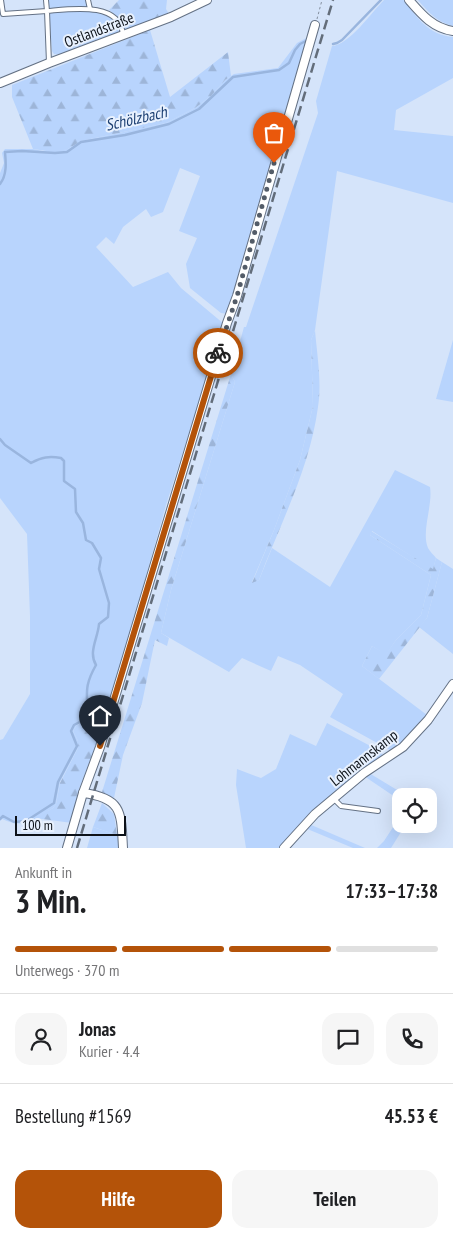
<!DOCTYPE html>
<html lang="de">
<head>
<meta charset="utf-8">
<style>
	body { margin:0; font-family:"PT Sans Narrow",sans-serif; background:#f6f6f6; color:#202124; height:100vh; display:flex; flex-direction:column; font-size:19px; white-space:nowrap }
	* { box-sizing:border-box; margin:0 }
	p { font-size:16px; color:#757577 }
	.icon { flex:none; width:28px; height:28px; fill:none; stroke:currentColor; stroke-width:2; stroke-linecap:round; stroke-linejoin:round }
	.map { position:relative; height:848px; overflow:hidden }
	.drawer { display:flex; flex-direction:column; background:#fff; flex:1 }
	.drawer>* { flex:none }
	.buttons { position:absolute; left:392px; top:788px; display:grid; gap:10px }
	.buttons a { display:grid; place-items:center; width:45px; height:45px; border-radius:10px; background:#fff; box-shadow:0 5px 20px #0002; font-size:25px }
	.scale { position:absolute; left:15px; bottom:12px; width:111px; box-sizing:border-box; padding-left:5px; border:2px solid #0d1219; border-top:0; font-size:14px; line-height:18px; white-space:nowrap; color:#0d1219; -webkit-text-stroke:4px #e8f1fe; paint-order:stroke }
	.pin { position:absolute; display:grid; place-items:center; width:42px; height:42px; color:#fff; margin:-51px -21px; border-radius:50% 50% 50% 0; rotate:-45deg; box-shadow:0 0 5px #0007 }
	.pin .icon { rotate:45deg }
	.courier { position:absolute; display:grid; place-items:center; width:50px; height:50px; margin:-25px; border:4px solid #b45309; border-radius:50%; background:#fff; color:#222; box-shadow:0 1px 6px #0007 }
	.summary em { font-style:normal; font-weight:700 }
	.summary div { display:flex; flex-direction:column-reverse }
	.summary { display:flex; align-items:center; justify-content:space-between; height:85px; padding:0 15px }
	h1 { font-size:32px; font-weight:700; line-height:38px }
	.bar { display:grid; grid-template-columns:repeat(4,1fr); gap:8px 5px; align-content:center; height:60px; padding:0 15px }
	.bar i { height:6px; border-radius:4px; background:#e0e0e0 }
	.bar .on { background:#b45309 }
	.bar p { grid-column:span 4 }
	.line { display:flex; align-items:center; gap:12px; padding:0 15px; border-top:1px solid #e0e0e0 }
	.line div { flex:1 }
	.round { display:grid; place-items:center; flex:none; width:52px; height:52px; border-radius:15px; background:#f6f6f6 }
	.primary-button { display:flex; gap:10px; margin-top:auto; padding:10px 15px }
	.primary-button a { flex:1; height:58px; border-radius:15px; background:#b45309; color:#fff; font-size:20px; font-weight:700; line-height:58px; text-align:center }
	.primary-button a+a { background:#f6f6f6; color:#202124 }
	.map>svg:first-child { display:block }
	.grass { fill:#b8d4fd }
	.forest { fill:url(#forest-firs) }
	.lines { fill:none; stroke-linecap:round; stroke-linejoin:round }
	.stream { stroke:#99b5de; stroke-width:2.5 }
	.lane-casing { stroke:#647184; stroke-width:6 }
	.street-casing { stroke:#647184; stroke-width:10 }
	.path { stroke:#848f9f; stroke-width:1; stroke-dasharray:2.5 2.5; stroke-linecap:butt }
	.lane { stroke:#fff; stroke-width:4 }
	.street { stroke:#fff; stroke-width:8 }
	.rail { stroke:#636d7a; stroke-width:2.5; stroke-dasharray:10 5; stroke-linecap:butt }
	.done { stroke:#535c68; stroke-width:5; stroke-dasharray:0 9 }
	.route { stroke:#b45309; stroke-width:6 }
	.labels { text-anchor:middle; stroke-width:4; stroke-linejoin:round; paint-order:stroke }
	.street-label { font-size:15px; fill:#0d1219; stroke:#e8f1fe }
	.water-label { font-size:16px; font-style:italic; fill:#1b3e71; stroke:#e8f1fe }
</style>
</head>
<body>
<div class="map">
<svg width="453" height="848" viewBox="0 0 453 848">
	<defs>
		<pattern id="forest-firs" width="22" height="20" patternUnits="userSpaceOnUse" patternTransform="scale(1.25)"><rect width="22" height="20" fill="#b8d4fd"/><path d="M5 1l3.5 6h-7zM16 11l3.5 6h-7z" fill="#9db5d8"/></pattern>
	</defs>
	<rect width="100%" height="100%" fill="#d5e4fa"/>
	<g class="grass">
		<path d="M48,0h39l1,11c13,3 34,6 30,23l-56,21 -8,-1 -2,-3z"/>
		<path d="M384,0h20c13,18 25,35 49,37v41l-57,32 -2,20 59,6v67l-116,-32 -22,159 -4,10 2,66 -13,54 -26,70 -22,52 7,-2 13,-32 58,39 65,-117 35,17c3,19 -9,44 -2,61 2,4 6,7 8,10l-3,12 -61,-39 -2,4 61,40 -10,40 -25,25 -10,15 -14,-9 -10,20 65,49c-10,15 -20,28 -37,35l-60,-33 13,-23 -43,-29 -22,-9 -7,15 -29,-13 -13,14 -68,-39 10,-43 64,-208 -4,-8 13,-47h2l72,-214 -2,-12 16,-55c17,-1 40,-34 52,-46z"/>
		<path d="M418,0h35v26c-16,-4 -25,-14 -35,-26z"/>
		<path d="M310,36l-25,80 -48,172 -9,26 -7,-1 -31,-25 -4,-24 11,-26 -18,-7 21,-55 -20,-8 -17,44 -12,5 -5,-8 -23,18 -9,17 -8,-7 -10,10 37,40 35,-15 13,16 43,36 -58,181 -60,214 -17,-7 -1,6 -12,8 -3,5 5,10v7l-18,34 -4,22 -3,4c-20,11 -27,22 -51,11l-2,2v-81l3,-1 27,-45v-78l-3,-82 -27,-36v-325l4,-10 -2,-10 3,-4h28l10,2 25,-2 13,-8 85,-18 29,-15 16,-12 14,-16 9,-6 44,-6 19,-25z"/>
		<polygon points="453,340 453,402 436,399"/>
		<polygon points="442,562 453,569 453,654 419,627 427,618"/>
		<polygon points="327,723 378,750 383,755 361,773 281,848 246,848 236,785 237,769 261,778 276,769 290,734 316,746"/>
		<polygon points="369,773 407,796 401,796 401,801 364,776"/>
		<polygon points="401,815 401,824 406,824 391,848 377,848 384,841"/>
		<polygon points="309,824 365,848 353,848 305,828"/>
		<polygon points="93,827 117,835 120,848 87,848"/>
	</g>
	<g class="forest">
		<polygon points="119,0 167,0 166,9 169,14 125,32 119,18 109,10"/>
		<polygon points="150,30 170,97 228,52 231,76 225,80 211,96 195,108 166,123 81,141 68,149 53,152 33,149 12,97 12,85"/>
		<path d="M315,330c2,25 7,52 3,77 -8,61 -38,117 -59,173l-7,3 22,-53 26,-70 13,-54 -2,-66z"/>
		<polygon points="231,374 235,382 171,590 161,633 169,638 167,646 155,640 142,703 123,755 114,798 102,792"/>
		<polygon points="371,531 433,569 436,558 442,562 427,618 379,679 362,666 372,646 386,654 396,640 421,615 431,575 370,535"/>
		<polygon points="89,712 106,719 78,792 72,823 35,818 53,808 56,804 60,783 78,748 78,741 73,731 76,726 88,718"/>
		<polygon points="102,803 114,814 117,835 93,827"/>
	</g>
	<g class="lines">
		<g class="stream">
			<polyline points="333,44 337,43 342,40 381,0"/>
			<path d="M0,184c7,-9 6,-21 5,-32l17,-1 33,2 12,-1 14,-10 44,-7 44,-11 30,-15 34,-32 46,-7 10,-7 6,-13 5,-6 8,-4"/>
			<path d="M0,439l5,6 26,18c11,-6 18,-7 30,-5l3,3v20l11,8 1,23 7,11 3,17 6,3 9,15 -2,11 10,34 -1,14 -9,7c-1,14 -11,28 -3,41 -13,23 -8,28 -9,53l-13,7 -3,6 6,15 -19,36 -4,21 -28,18 -12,1 -11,-6 -3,3"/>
		</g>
		<defs>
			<g id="lane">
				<polyline points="1,0 3,14 47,11 46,0"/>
				<polyline points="88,0 90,9"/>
				<path d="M49,63l-2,-52c24,-2 73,-10 76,24"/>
				<polyline points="334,799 341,806 378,811"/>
			</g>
			<g id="street">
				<path d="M409,0c13,15 24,28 44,31"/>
				<polyline points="0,83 49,63 171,17 207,0"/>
				<path d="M83,793c40,5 38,20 40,55"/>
				<polyline points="67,848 83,793 100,747 227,323 237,296 315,25"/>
				<polyline points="284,848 315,814 364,773 403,747 428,720 453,684"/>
			</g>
		</defs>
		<use href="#lane" class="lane-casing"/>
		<use href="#street" class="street-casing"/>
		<polyline class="path" points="317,19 322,0"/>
		<use href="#lane" class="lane"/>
		<use href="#street" class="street"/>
		<polyline class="rail" points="77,848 333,0"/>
	</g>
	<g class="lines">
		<polyline class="done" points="218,353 237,296 274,163"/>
		<polyline class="route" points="100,746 218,353"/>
	</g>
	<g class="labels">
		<g class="street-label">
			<text transform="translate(99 30) rotate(-21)" y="5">Ostlandstraße</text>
			<text transform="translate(364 758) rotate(-38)" y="5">Lohmannskamp</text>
		</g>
		<g class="water-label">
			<text transform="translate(136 118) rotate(-13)" y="6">Schölzbach</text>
		</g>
	</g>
</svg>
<div class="buttons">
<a><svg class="icon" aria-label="locate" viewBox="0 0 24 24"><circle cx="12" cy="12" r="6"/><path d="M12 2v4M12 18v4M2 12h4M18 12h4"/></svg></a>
</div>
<div class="scale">100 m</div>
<div class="pin" style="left:274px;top:163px;background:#ea580c"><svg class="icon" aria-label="bag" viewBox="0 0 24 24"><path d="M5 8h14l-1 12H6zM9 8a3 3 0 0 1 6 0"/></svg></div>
<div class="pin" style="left:100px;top:746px;background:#1f2937"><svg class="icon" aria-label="home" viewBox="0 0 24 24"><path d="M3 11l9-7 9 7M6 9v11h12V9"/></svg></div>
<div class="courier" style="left:218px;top:353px"><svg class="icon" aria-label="bike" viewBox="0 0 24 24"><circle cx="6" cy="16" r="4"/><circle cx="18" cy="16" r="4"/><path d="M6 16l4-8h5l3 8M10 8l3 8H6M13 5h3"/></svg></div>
</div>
<section class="drawer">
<div class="summary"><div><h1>3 Min.</h1><p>Ankunft in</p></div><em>17:33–17:38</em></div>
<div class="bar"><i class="on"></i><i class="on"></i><i class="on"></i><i></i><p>Unterwegs · 370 m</p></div>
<div class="line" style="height:90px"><a class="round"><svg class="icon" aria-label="person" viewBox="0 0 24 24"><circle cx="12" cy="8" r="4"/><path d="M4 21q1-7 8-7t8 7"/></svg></a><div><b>Jonas</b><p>Kurier · 4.4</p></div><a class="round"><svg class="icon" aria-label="chat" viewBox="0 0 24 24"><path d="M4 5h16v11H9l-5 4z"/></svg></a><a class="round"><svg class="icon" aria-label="phone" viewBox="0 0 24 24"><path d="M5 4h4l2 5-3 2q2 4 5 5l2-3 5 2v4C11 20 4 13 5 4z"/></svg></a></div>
<div class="line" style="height:65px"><div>Bestellung #1569</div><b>45.53 €</b></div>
<div class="primary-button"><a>Hilfe</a><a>Teilen</a></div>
</section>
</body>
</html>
